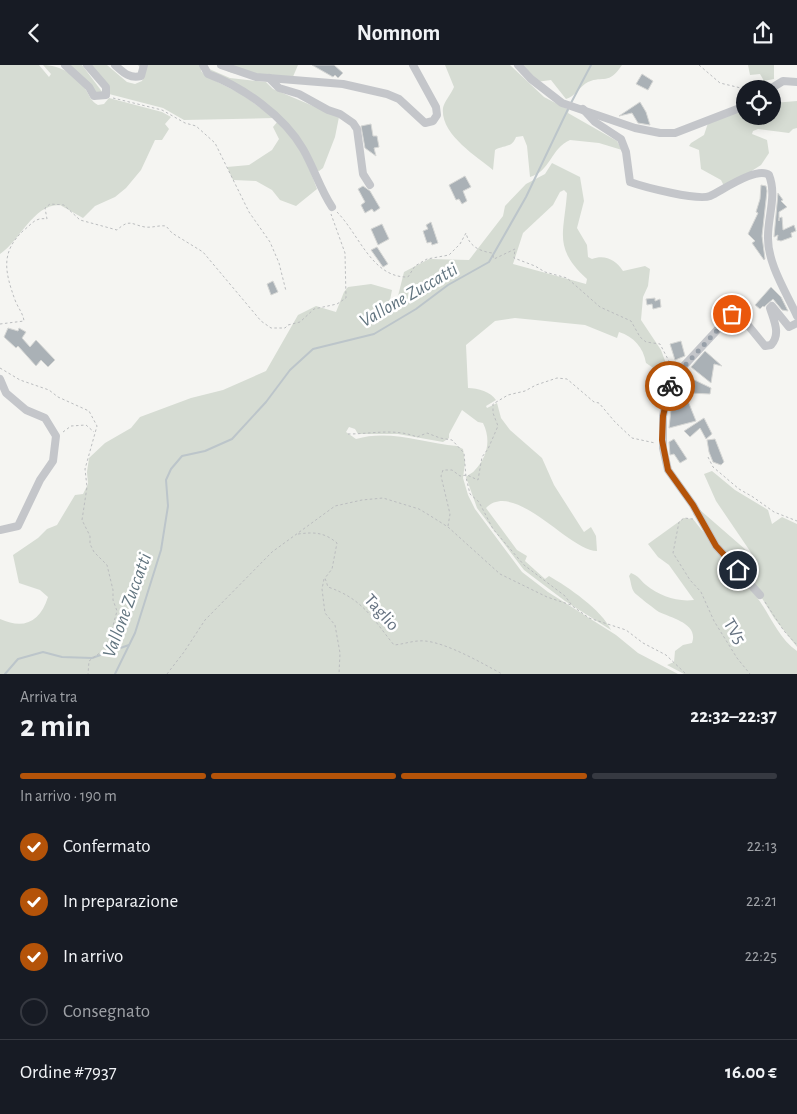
<!DOCTYPE html>
<html lang="it">
<head>
<meta charset="utf-8">
<style>
	body { margin:0; font-family:"Alegreya Sans",sans-serif; background:#20242c; color:#f1f3f6; height:100vh; display:flex; flex-direction:column; font-size:19px; white-space:nowrap }
	* { box-sizing:border-box; margin:0 }
	p { font-size:16px; color:#9ea1a6 }
	.icon { flex:none; width:28px; height:28px; fill:none; stroke:currentColor; stroke-width:2; stroke-linecap:round; stroke-linejoin:round }
	.map { position:relative; height:609px; overflow:hidden }
	.panel { display:flex; flex-direction:column; background:#171b24; flex:1 }
	.panel>* { flex:none }
	.fabs { position:absolute; left:736px; top:15px; display:grid; gap:10px }
	.fabs a { display:grid; place-items:center; width:45px; height:45px; border-radius:50%; background:#171b24; box-shadow:0 2px 12px #0003; font-size:25px }
	.pin { position:absolute; display:grid; place-items:center; width:42px; height:42px; color:#fff; margin:-21px; border:2px solid #fff; border-radius:50%; box-shadow:0 1px 5px #0007 }
	.courier { position:absolute; display:grid; place-items:center; width:50px; height:50px; margin:-25px; border:4px solid #b45309; border-radius:50%; background:#fff; color:#222; box-shadow:0 1px 6px #0007 }
	.headline em { font-style:normal; font-weight:700 }
	.headline div { display:flex; flex-direction:column-reverse }
	.headline { display:flex; align-items:center; justify-content:space-between; height:85px; padding:0 20px }
	h1 { font-size:32px; font-weight:700; line-height:38px }
	.bar { display:grid; grid-template-columns:repeat(4,1fr); gap:8px 5px; align-content:center; height:60px; padding:0 20px }
	.bar i { height:6px; border-radius:4px; background:#363941 }
	.bar .current { background:#b45309 }
	.bar p { grid-column:span 4 }
	.line { display:flex; align-items:center; gap:12px; padding:0 20px; border-top:1px solid #363941 }
	.line div { flex:1 }
	ol { padding:0 20px; list-style:none }
	li { display:flex; align-items:center; gap:15px; height:55px }
	li p { margin-inline-start:auto }
	li .icon { padding:5px; border-radius:50%; background:#b45309; color:#fff; stroke-width:4 }
	li:last-child { color:#9ea1a6 }
	li i { width:28px; height:28px; border:2px solid #363941; border-radius:50% }
	header { display:flex; justify-content:space-between; align-items:center; height:65px; padding:0 20px; background:#171b24; font-size:22px; font-weight:700 }
	.map>svg:first-child { display:block }
	.green { fill:#d6dcd3; fill-rule:evenodd }
	.lines { fill:none; stroke-linecap:round; stroke-linejoin:round }
	.stream { stroke:#bcc5ca; stroke-width:2 }
	.building { fill:#aab1b6; stroke:#d6d7d5 }
	.path { stroke:#bbbdbf; stroke-width:1; stroke-dasharray:2.5 2.5; stroke-linecap:butt }
	.street { stroke:#c4c6ca; stroke-width:8 }
	.done { stroke:#98a0a9; stroke-width:5; stroke-dasharray:0 9 }
	.route { stroke:#b45309; stroke-width:6 }
	.labels { text-anchor:middle; stroke-width:5; stroke-linejoin:round; paint-order:stroke }
	.street-label { font-size:18px; fill:#667382; stroke:#fff }
	.water-label { font-size:19px; font-style:italic; fill:#61747f; stroke:#fff }
</style>
</head>
<body>
<header><svg class="icon" aria-label="back" viewBox="0 0 24 24"><path d="M15 5l-7 7 7 7"/></svg>Nomnom<svg class="icon" aria-label="share" viewBox="0 0 24 24"><path d="M12 15V3M7 8l5-5 5 5M5 13v7h14v-7"/></svg></header>
<div class="map">
<svg width="797" height="609" viewBox="0 0 797 609">
	<rect width="100%" height="100%" fill="#f5f5f2"/>
	<g class="green">
		<path d="M0,0h39l10,12 2,-3 -8,-9c16,0 35,10 43,25 4,7 5,11 12,15l6,-1 5,-6 53,14 9,5 -6,7 4,5 -7,11h-7l-14,30 -15,18 -11,9 -20,9 -12,12 -23,-13c-27,-1 -40,36 -60,49z"/>
		<polygon points="68,0 82,0 103,28 99,31"/>
		<polygon points="89,0 107,0 127,17 135,19 142,16 145,9 138,0 201,0 201,6 206,11 243,30 274,53 184,55 163,43 109,29"/>
		<polygon points="222,0 298,0 292,14 232,8 227,6"/>
		<path d="M445,0h65l34,32 25,13 -1,3 49,28 5,9 -23,-7 -29,-3c-19,8 -20,32 -40,37l-3,-31 -4,-10 -7,1c-4,11 -12,8 -21,13l-2,20c-17,-14 -53,-36 -50,-62 1,-6 8,-14 11,-21z"/>
		<path d="M519,0h103c-14,21 -18,10 -34,17 -8,4 -13,15 -22,17l-15,-19 -15,2z"/>
		<polygon points="748,0 774,0 774,14 764,16 760,9 750,10"/>
		<polygon points="207,3 230,13 266,17 273,24 339,52 335,72 323,103 319,106 315,105 288,60"/>
		<polygon points="797,36 797,63 793,64 789,68 758,64 753,66 752,69 767,75 769,88 761,100 725,123 721,115 701,104 699,85 689,81 691,78 704,70 709,55 741,46 745,46 745,51 772,51 773,38"/>
		<path d="M278,56c19,20 30,42 39,68l-21,17 -16,-6 -8,-10 -16,-9 -23,-1 -6,-13 22,-2 23,-15 7,-11 -6,-12z"/>
		<path d="M552,98l28,14 4,24 -7,27 10,17 1,12 4,2c13,-5 24,1 31,12l22,-5 5,3 -2,17 -5,11 -2,23 20,30 6,16 6,7 -5,5 -22,-15c-3,-16 -12,-26 -27,-31l-2,6 -32,-13 -70,-7 -20,3 -29,24 2,43c10,0 23,4 28,12l-10,6 1,2 10,-5 4,15 9,12 32,28 12,27 28,44 2,3 7,-5 5,9 1,15c-28,0 -82,-72 -111,-43l31,42 10,6 -2,5 20,18 4,-3c19,11 53,34 62,54l-46,-29 -41,-31 -47,-62 -11,-31c3,-3 7,-4 9,-7 13,-14 16,-31 8,-47l-5,-1 -16,-12 -13,24v4l-6,4 -45,-8h-40l-3,-5 -6,-2 -3,5 10,7c33,-10 68,4 101,7l6,3 2,14 -2,15 5,17 7,14 47,63 26,20 68,43 22,18 40,21h-678v-55c24,11 40,3 48,-22l-8,-7 -21,-7 -6,-28 25,-17 9,-9 10,-4 18,-30 8,-1 5,-10 -1,-12 2,-14 16,-15 26,-15 9,-11 51,-19 32,-8 43,-19 32,-56 18,-9 20,6 8,-20 4,-5 23,-3 21,6 -3,15 4,7h4l4,-5 -3,-11 6,-24 25,-13 40,1 34,-44 2,-10 21,-22 19,-10zM564,125l3,3c-3,41 -14,55 20,86l-1,5 -73,-20 10,-31 30,-28 7,-13z"/>
		<polygon points="712,406 735,425 768,445 772,459 782,452 797,459 797,582 774,553 760,530 693,449 697,445 700,445 754,492 716,436 704,409"/>
		<path d="M684,453l9,1c20,26 43,50 63,77 14,18 22,42 41,55v23h-113l-17,-9 7,-3 1,-11 8,-6 9,-2c7,-19 -20,-25 -33,-31 -3,-2 -23,-17 -25,-20 -3,-4 -3,-11 -5,-16l2,-3c8,3 9,7 15,12 14,11 30,17 48,15l-25,-35 -11,-8 -10,-13z"/>
	</g>
	<g class="lines">
		<g class="stream">
			<polyline points="571,38 591,0"/>
			<polyline points="5,609 18,594 43,587 62,592 92,593 129,580"/>
			<polyline points="115,609 135,568 161,485 168,441 166,415 171,404 182,391 205,386 232,374 266,337 290,305 313,284 374,269 416,244 448,220 489,197 526,132 569,42"/>
		</g>
	</g>
	<g class="building">
		<polygon points="312,0 334,0 343,8 338,13 335,10 333,12"/>
		<polygon points="642,9 653,16 648,25 636,19"/>
		<polygon points="640,37 646,47 650,60 638,58 632,48 619,51"/>
		<polygon points="371,59 373,71 377,71 379,82 374,83 376,91 365,83 361,61"/>
		<polygon points="465,111 471,122 463,126 467,136 462,139 459,134 456,135 449,120"/>
		<polygon points="761,120 766,121 767,126 762,171 765,194 764,195 752,178 755,176 748,169 758,148 756,147 760,134"/>
		<polygon points="363,121 370,126 380,143 374,147 372,144 365,148 361,140 365,137 358,124"/>
		<polygon points="778,128 783,135 781,136 787,142 779,147 779,156 779,153 782,152 783,165 794,160 796,166 791,168 792,172 781,176 777,175 778,170 774,172"/>
		<polygon points="431,157 438,178 432,180 431,177 427,178 423,166 428,164 426,160"/>
		<polygon points="382,159 389,174 378,180 371,164"/>
		<polygon points="377,182 388,199 383,202 371,185"/>
		<polygon points="273,216 278,227 271,230 267,219"/>
		<polygon points="771,222 781,232 788,246 782,245 773,234 764,242 763,241 760,244 755,240"/>
		<polygon points="655,233 655,236 660,234 661,242 653,244 652,239 647,240 646,234"/>
		<polygon points="8,263 18,266 19,263 26,267 22,273 30,282 36,275 55,295 48,302 41,295 36,301 18,281 16,283 4,272"/>
		<polygon points="681,276 685,291 675,295 670,279"/>
		<polygon points="705,286 722,301 714,299 711,318 691,302"/>
		<polygon points="684,310 711,323 710,329 689,328 688,336 696,356 669,363 673,326"/>
		<polygon points="704,353 712,369 706,374 700,363 690,372 684,366"/>
		<polygon points="674,374 687,394 680,398 674,389 670,390 669,377"/>
		<polygon points="715,374 724,397 721,400 713,397 709,387 707,375"/>
	</g>
	<g class="lines">
		<g class="path">
			<polyline points="699,0 720,18 745,24"/>
			<polyline points="752,24 762,21"/>
			<polyline points="113,33 162,45 185,58 196,61 215,78 249,147 270,177 279,198 286,226"/>
			<path d="M337,147c22,22 35,66 71,65l7,-11 12,-7 22,-4 11,-11 6,-11c3,13 13,18 26,20l2,6 21,-10 -1,9 21,8 10,6 22,6 33,29 31,14 9,16 6,5 14,2 12,23"/>
			<path d="M0,259l24,-3c-1,-8 -6,-13 -9,-21 -10,-28 -15,-48 9,-70 8,-6 11,-13 23,-11l-2,-11 5,-4 14,1 16,15 37,10c13,-12 15,-5 28,-3 7,1 14,-2 21,-1l6,7 31,19 58,69 10,7h14l3,-3 12,-3 14,-13 23,-5 9,-6 -1,-45 -14,-39"/>
			<polyline points="0,303 20,315 49,325 58,332 89,346 97,361 85,404 87,422 82,455 90,471 90,479 94,487 107,500 113,525 113,535 117,546 109,575 101,587 89,596 88,609"/>
			<polyline points="63,367 71,361 86,360 94,367"/>
			<path d="M348,369c23,0 47,-6 69,3l10,-4 13,5 12,2 12,13 2,24 4,17 9,8 14,27 31,36 41,31 6,8"/>
			<polyline points="708,392 713,402 739,424 753,432 774,447 797,456"/>
			<polyline points="693,454 684,453 679,457 673,488 690,515 701,527 714,556 737,593 750,609"/>
			<polyline points="448,461 450,449 441,411 443,405 452,405 460,411 467,410 478,415 482,392 488,384 498,361 493,348 493,339 508,330 525,326 536,320 557,313 567,314 594,337 599,338 615,357 632,373 655,378"/>
			<path d="M298,469c16,-2 26,-2 39,9l-5,26 -7,9 3,9c35,12 44,31 66,58 11,-1 20,-5 31,-4 22,2 57,22 77,33"/>
			<polyline points="324,514 322,524 325,548 335,560 340,588 339,609"/>
			<polyline points="765,537 784,566 797,580"/>
			<polyline points="167,609 184,587 205,555 272,487 335,441 362,435 383,433 419,444 429,450 448,462 500,509 547,532 571,540 589,553 626,565 643,578 666,590 686,609"/>
		</g>
		<g class="street">
			<polyline points="65,0 89,22 94,31 106,30 106,22 87,0"/>
			<path d="M115,0c8,7 14,14 26,11l3,-11"/>
			<path d="M203,0l5,9c35,13 76,42 95,75 11,19 17,40 29,58"/>
			<polyline points="221,0 256,12 343,19 387,29 399,34 425,58 433,56 437,50 436,42 413,0"/>
			<polyline points="518,0 531,14 562,38 635,63 660,68 675,68 745,41"/>
			<polyline points="269,13 279,23 299,29 328,45 340,49 353,58 357,64 363,109 370,120"/>
			<polyline points="770,24 783,16 797,17"/>
			<path d="M583,44l12,13 26,17 5,13 4,30c14,5 68,19 80,14 13,-6 47,-30 59,-21 8,20 -1,41 -1,61 -1,27 18,56 29,80"/>
			<polyline points="0,314 6,328 26,345 45,353 56,371 53,396 40,415 18,461 0,465"/>
			<path d="M760,530l-44,-49 -23,-41 -25,-35 -5,-22v-32l5,-27 12,-19 52,-56 6,-1 27,33 6,-1c10,-11 3,-24 -1,-37l2,-2 17,21 8,-4"/>
		</g>
	</g>
	<g class="lines">
		<polyline class="done" points="670,321 680,306 732,249"/>
		<polyline class="route" points="670,321 663,351 662,375 668,405 693,440 716,481 738,505"/>
	</g>
	<g class="labels">
		<g class="street-label">
			<text transform="translate(382 547) rotate(48)" y="6">Taglio</text>
			<text transform="translate(735 566) rotate(59)" y="6">TV5</text>
		</g>
		<g class="water-label">
			<text transform="translate(408 229) rotate(-30)" y="7">Vallone Zuccatti</text>
			<text transform="translate(126 540) rotate(-70)" y="7">Vallone Zuccatti</text>
		</g>
	</g>
</svg>
<div class="fabs">
<a><svg class="icon" aria-label="locate" viewBox="0 0 24 24"><circle cx="12" cy="12" r="6"/><path d="M12 2v4M12 18v4M2 12h4M18 12h4"/></svg></a>
</div>
<div class="pin" style="left:732px;top:249px;background:#ea580c"><svg class="icon" aria-label="bag" viewBox="0 0 24 24"><path d="M5 8h14l-1 12H6zM9 8a3 3 0 0 1 6 0"/></svg></div>
<div class="pin" style="left:738px;top:505px;background:#1f2937"><svg class="icon" aria-label="home" viewBox="0 0 24 24"><path d="M3 11l9-7 9 7M6 9v11h12V9"/></svg></div>
<div class="courier" style="left:670px;top:321px"><svg class="icon" aria-label="bike" viewBox="0 0 24 24"><circle cx="6" cy="16" r="4"/><circle cx="18" cy="16" r="4"/><path d="M6 16l4-8h5l3 8M10 8l3 8H6M13 5h3"/></svg></div>
</div>
<section class="panel">
<div class="headline"><div><h1>2 min</h1><p>Arriva tra</p></div><em>22:32–22:37</em></div>
<div class="bar"><i class="current"></i><i class="current"></i><i class="current"></i><i></i><p>In arrivo · 190 m</p></div>
<ol>
<li><svg class="icon" aria-label="check" viewBox="0 0 24 24"><path d="M5 12l5 5 9-10"/></svg>Confermato<p>22:13</p></li>
<li><svg class="icon" aria-label="check" viewBox="0 0 24 24"><path d="M5 12l5 5 9-10"/></svg>In preparazione<p>22:21</p></li>
<li><svg class="icon" aria-label="check" viewBox="0 0 24 24"><path d="M5 12l5 5 9-10"/></svg>In arrivo<p>22:25</p></li>
<li><i></i>Consegnato</li>
</ol>
<div class="line" style="height:65px"><div>Ordine #7937</div><b>16.00 €</b></div>
</section>
</body>
</html>
